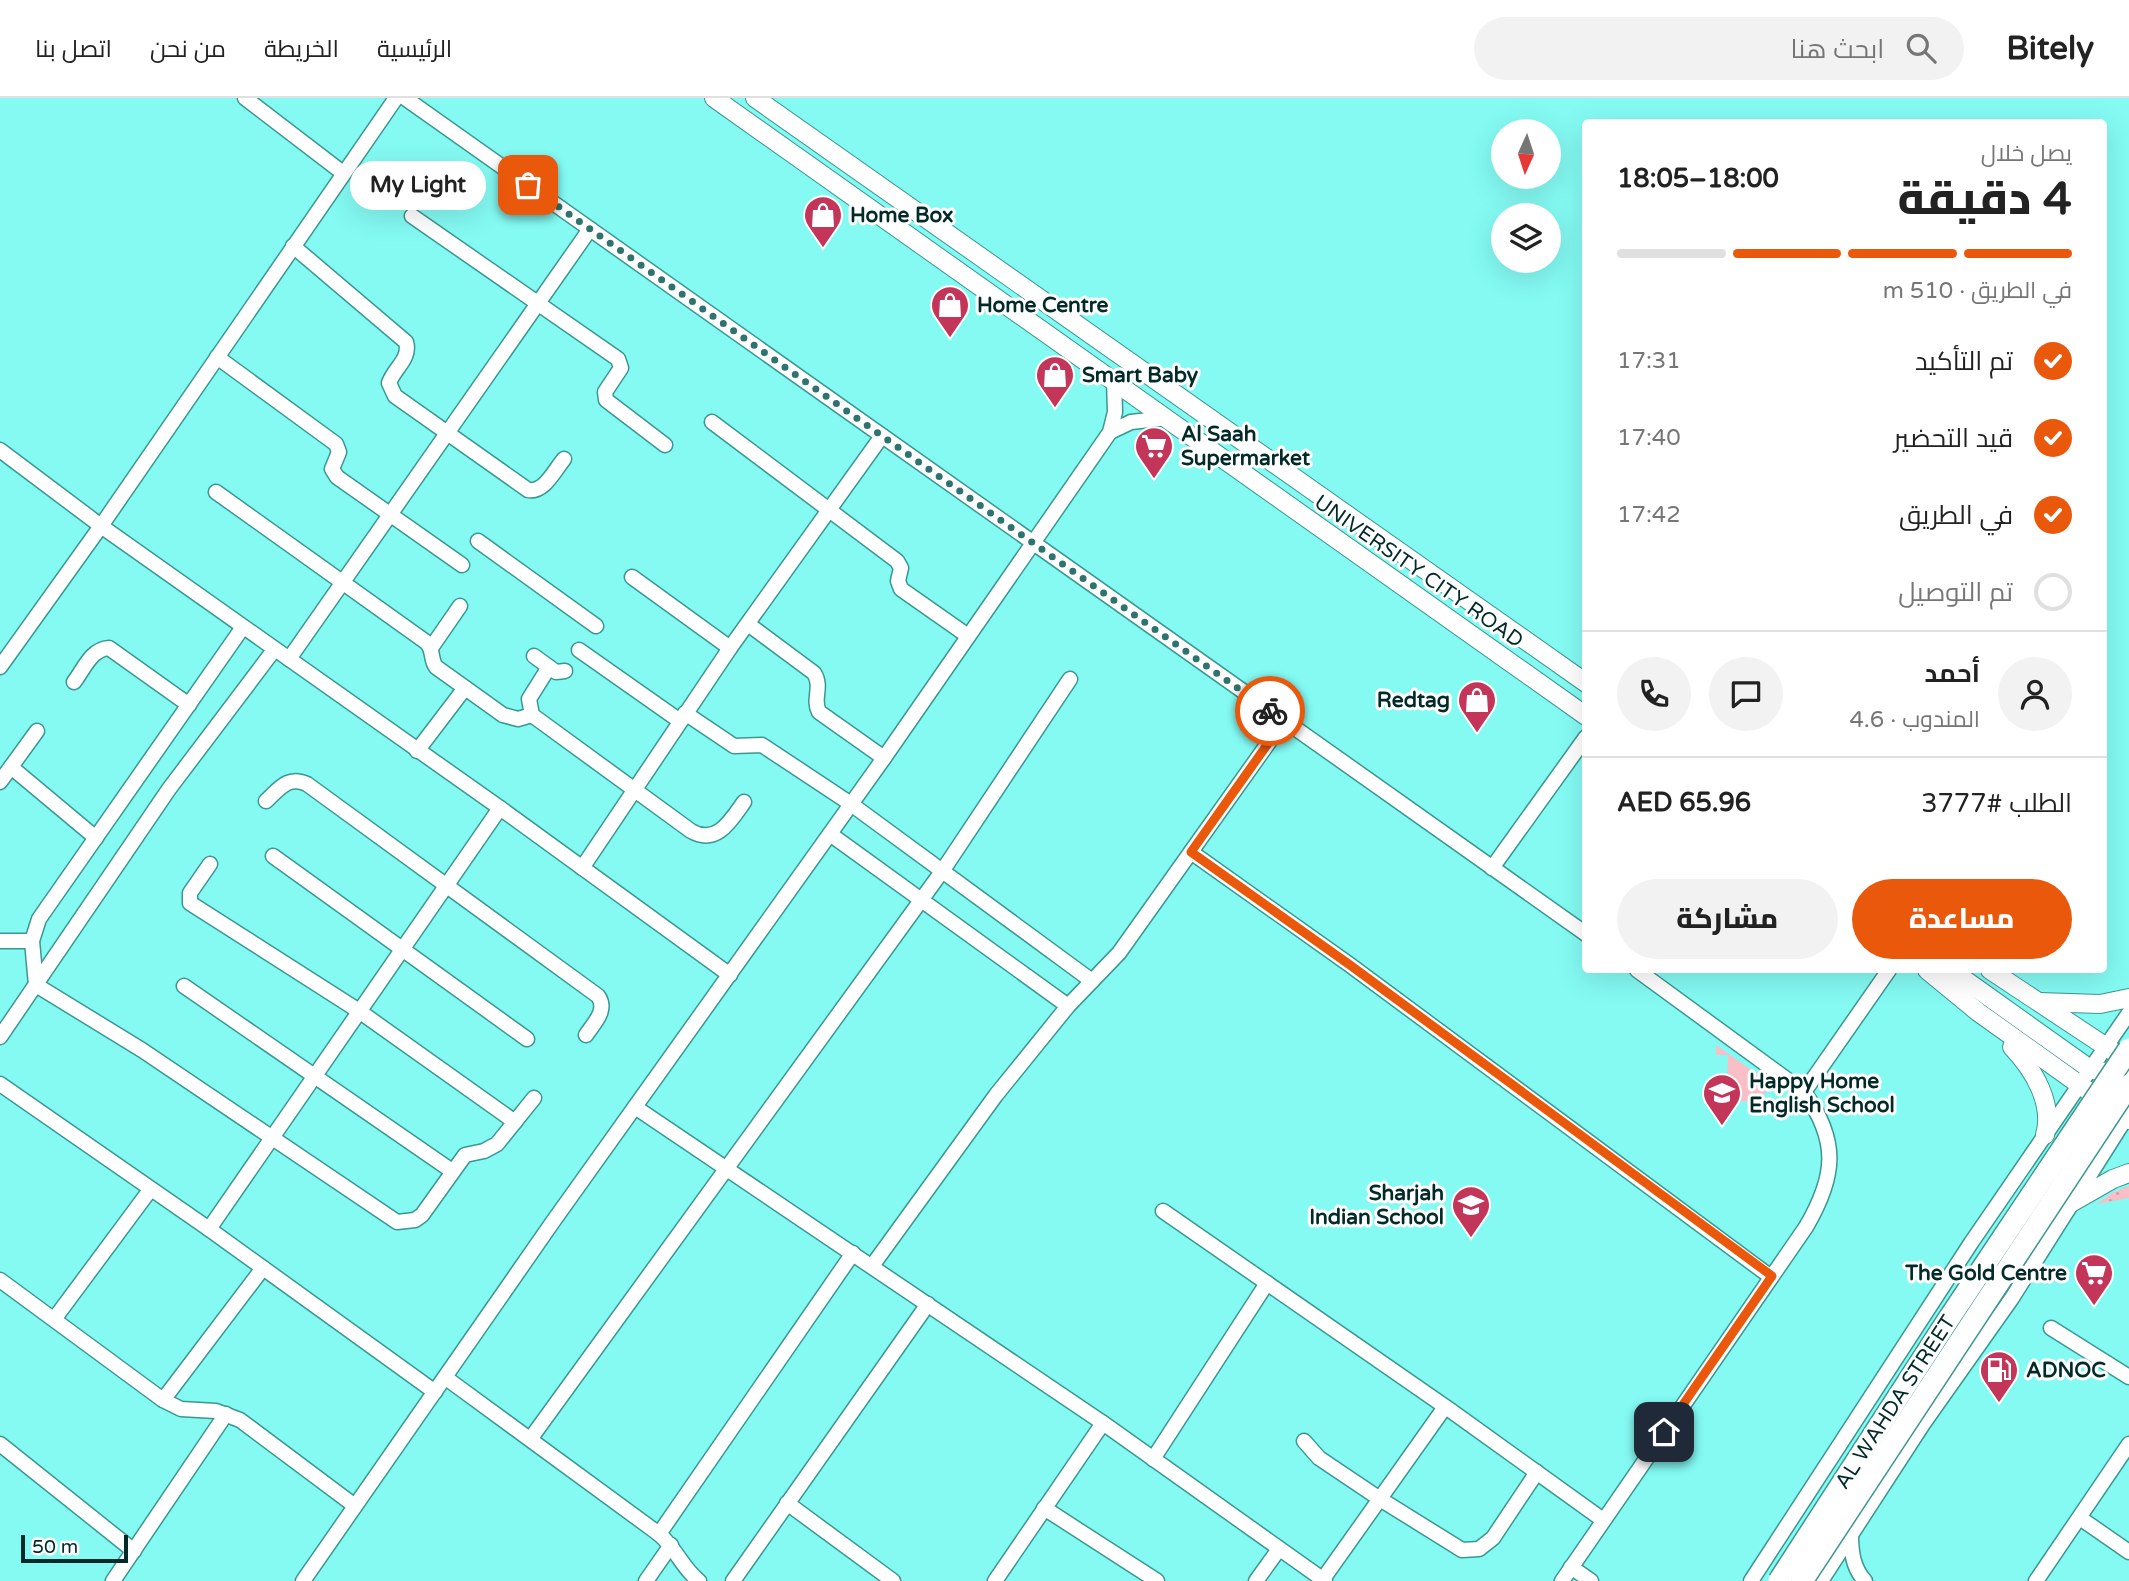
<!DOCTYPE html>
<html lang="ar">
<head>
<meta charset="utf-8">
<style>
	body { margin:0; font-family:"Varela Round",Cairo,sans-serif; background:#f2f2f2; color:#222; direction:rtl; height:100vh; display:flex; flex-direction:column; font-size:26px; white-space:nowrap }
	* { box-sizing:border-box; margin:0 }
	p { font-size:23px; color:#767676 }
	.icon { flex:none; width:38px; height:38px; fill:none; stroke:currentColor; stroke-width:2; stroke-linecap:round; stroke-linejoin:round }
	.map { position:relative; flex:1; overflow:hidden; direction:ltr }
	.details { position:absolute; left:1582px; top:21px; width:525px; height:854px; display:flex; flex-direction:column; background:#fff; border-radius:7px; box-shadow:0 7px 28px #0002; direction:rtl }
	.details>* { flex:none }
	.needle { width:46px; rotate:183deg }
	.fabs { position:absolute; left:1491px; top:21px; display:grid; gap:14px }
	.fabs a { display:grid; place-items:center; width:70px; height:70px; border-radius:50%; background:#fff; box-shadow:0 7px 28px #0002; font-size:35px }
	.scale { position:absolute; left:21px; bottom:18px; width:107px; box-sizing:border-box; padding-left:7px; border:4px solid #012a28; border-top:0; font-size:19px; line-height:24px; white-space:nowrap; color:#012a28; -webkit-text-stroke:5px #fff; paint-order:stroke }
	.pin { position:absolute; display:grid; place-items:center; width:60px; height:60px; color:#fff; margin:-30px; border-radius:14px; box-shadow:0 4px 10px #0006 }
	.courier { position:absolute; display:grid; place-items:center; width:70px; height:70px; margin:-35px; border:5px solid #ea580c; border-radius:50%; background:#fff; color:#222; box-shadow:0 2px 9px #0007 }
	.bubble { position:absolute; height:49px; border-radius:24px; background:#fff; box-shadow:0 7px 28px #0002; font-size:23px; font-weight:800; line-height:49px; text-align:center; direction:rtl }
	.overview em { font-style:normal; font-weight:800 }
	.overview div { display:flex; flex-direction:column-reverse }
	.overview { display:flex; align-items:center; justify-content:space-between; height:119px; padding:0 35px }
	h1 { font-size:46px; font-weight:800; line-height:52px }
	.bar { display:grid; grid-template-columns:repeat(4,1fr); gap:10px 7px; align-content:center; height:84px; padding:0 35px }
	.bar i { height:9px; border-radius:5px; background:#e0e0e0 }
	.bar .active { background:#ea580c }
	.bar p { grid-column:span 4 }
	.line { display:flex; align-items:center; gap:18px; padding:0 35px; border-top:2px solid #e0e0e0 }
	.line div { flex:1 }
	.round { display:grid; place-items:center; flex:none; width:74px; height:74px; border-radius:37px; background:#f2f2f2 }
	ol { padding:0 35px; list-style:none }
	li { display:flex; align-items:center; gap:21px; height:77px }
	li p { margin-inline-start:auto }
	li .icon { padding:7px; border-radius:50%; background:#ea580c; color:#fff; stroke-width:4 }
	li:last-child { color:#767676 }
	li i { width:38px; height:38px; border:4px solid #e0e0e0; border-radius:50% }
	.cta { display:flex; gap:14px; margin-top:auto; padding:14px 35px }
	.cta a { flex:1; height:80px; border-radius:42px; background:#ea580c; color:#fff; font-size:28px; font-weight:800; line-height:80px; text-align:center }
	.cta a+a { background:#f2f2f2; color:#222 }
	header { display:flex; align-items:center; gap:42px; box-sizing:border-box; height:98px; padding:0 35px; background:#fff; border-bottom:2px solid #e0e0e0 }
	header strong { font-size:33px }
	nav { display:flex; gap:38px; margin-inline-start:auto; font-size:24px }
	.search { width:490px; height:63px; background:#f2f2f2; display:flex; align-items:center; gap:18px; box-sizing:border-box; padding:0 24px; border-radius:38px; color:#767676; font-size:26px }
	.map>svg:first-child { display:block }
	.grass { fill:url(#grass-dots) }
	.garden { fill:#fabec6 }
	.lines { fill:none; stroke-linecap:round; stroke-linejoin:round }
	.minor-casing { stroke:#3b9792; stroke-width:17 }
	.major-casing { stroke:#3b9792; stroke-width:20 }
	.minor { stroke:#fff; stroke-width:14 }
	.major { stroke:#fff; stroke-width:18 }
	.highway-bridge-casing { stroke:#3b9792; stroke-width:24; stroke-linecap:butt }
	.highway-bridge { stroke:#fff; stroke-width:21 }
	.done { stroke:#2f736f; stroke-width:7; stroke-dasharray:0 12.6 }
	.route { stroke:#ea580c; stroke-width:9 }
	.labels { text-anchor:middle; stroke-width:6; stroke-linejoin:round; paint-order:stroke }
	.poi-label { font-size:21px; font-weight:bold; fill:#012a28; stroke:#fff; text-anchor:start }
	.street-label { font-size:21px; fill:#012a28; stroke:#fff }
</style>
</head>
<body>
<header>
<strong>Bitely</strong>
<div class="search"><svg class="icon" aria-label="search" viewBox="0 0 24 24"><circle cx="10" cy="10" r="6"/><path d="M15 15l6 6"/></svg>ابحث هنا</div>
<nav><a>الرئيسية</a><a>الخريطة</a><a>من نحن</a><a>اتصل بنا</a></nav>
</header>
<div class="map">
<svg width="2129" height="1483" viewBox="0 0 2129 1483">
	<defs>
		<pattern id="grass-dots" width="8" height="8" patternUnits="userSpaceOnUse" patternTransform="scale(1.75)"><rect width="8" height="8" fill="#fabec6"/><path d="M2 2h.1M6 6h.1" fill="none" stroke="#d4a3aa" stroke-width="1.8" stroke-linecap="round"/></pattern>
	</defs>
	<rect width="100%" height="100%" fill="#84faf3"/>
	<polygon class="grass" points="2129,1088 2129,1100 2096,1106 2114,1094"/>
	<polygon class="garden" points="1716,947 1771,986 1759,1004 1736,1003 1736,994 1727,994 1728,957 1716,957"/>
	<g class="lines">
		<defs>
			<g id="minor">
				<polyline points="245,0 343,75"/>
				<polyline points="405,0 1586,836"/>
				<polyline points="412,118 618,261 621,270 605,294 606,302 665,347"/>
				<path d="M293,148l113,96c5,17 -12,26 -17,41l6,13 133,94c16,3 26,-19 36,-31"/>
				<polyline points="217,259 336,346 339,354 332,371 337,379 462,467"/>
				<polyline points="712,324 897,463 901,470 898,483 901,491 968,538"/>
				<polyline points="1110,334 1131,324 1167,320"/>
				<polyline points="0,352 101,428 500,710 730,877"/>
				<path d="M216,394l210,150c8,7 4,17 10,25l67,48 15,4 14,-4"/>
				<polyline points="478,443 596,528"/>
				<polyline points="632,479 730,550"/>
				<path d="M748,526l66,49c9,14 -2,26 5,39l65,46"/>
				<polyline points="243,529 39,821 32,843 36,887 142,952 397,1124 415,1122 422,1117 465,1057 484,1053 497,1046 534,1000"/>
				<polyline points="431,550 460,508"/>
				<polyline points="579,552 680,623"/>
				<polyline points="534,558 556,574 565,573"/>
				<polyline points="289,561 590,131"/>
				<polyline points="0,569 101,428 396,0"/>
				<path d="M549,569l-20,32 3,16 159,116c26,15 40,-11 53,-29"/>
				<path d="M74,584c10,-13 17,-33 35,-34l80,57"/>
				<polyline points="685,615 734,648 762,647 851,706 1092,883"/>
				<polyline points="417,653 465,590"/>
				<polyline points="11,669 96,740"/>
				<polyline points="0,684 37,633"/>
				<path d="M266,703c13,-12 22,-26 41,-17l291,212c10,14 -4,27 -12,39"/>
				<polyline points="830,736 1068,908"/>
				<polyline points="1191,754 1350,867 1771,1179"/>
				<polyline points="273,758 527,941"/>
				<polyline points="210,766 190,795 190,805 359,913 515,1024"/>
				<polyline points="582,770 730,550 882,338"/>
				<polyline points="1492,770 1586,639"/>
				<polyline points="0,843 32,843"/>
				<polyline points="184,888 452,1073"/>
				<polyline points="0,939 169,691 274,552"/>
				<polyline points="0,986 209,1131 435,1294"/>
				<polyline points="1804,994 1889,872"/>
				<polyline points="635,1009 1103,1325 1325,1483"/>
				<polyline points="1163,1113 1450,1312 1603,1422"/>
				<polyline points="209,1131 500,710"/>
				<polyline points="872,1168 996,997 1068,908 1119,855 1284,623"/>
				<polyline points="0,1182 163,1302 181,1311 216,1313 240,1322 355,1408"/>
				<polyline points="55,1220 150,1092"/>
				<polyline points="2051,1230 2129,1279"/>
				<path d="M446,1280l213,156c17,14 23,34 40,47"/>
				<polyline points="163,1302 263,1170"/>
				<polyline points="531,1340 943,772 1070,581"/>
				<polyline points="1304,1343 1319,1360 1380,1401 1462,1452 1479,1451 1493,1440 1537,1374"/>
				<polyline points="0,1346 134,1453"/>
				<polyline points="1153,1361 1267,1185"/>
				<polyline points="787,1405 893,1483"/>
				<polyline points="1044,1410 1157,1483"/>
				<polyline points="2080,1420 2129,1454"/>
				<polyline points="659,1436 853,1155"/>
				<path d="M1851,1436c0,18 2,34 14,47"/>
				<polyline points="1571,1469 1591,1483"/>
				<polyline points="1323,1481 1445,1309"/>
				<polyline points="113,1483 226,1316"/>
				<polyline points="303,1483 552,1125 884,660 1110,334 1115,314 1114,282"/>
				<polyline points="646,1483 671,1447"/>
				<polyline points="733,1483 928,1206"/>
				<polyline points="995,1483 1103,1325"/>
				<polyline points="1256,1483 1279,1451"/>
				<path d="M1562,1483l244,-354c30,-51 33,-86 -2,-135l-167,-122"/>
				<polyline points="1751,1483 1971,1145 2129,915"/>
				<polyline points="1821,1483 1923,1326 2012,1200 2129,1015"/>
				<polyline points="2036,1483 2129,1346"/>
			</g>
			<g id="major">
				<polyline points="714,0 1586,618"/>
				<polyline points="755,0 1586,585"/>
				<polyline points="1927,872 1978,914 2129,1022"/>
				<polyline points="1951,872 2090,971 2102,974 2129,972"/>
				<polyline points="1990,872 2129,964"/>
				<polyline points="2039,904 2100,906 2129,900"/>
				<path d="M2012,949c21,22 42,56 33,88"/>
				<polyline points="2071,1105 2113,1081 2129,1075"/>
			</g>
		</defs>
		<use href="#minor" class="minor-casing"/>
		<use href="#major" class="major-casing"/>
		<use href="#minor" class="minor"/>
		<use href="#major" class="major"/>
		<defs>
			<g id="highway-bridge">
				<polyline points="1779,1483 1946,1225 2129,951"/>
				<polyline points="1802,1483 2129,987"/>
			</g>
		</defs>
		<use href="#highway-bridge" class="highway-bridge-casing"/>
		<use href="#highway-bridge" class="highway-bridge"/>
	</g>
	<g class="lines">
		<polyline class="done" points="528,87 1270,613"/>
		<polyline class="route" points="1270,613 1284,623 1191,754 1350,867 1772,1178 1664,1334"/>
	</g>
	<defs>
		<symbol id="shop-pin" viewBox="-11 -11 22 30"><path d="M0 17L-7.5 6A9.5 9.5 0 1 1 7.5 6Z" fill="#c4355a" stroke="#fff"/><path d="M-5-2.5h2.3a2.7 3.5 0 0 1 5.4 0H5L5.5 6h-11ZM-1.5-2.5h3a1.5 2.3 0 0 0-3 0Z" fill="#fff"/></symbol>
		<symbol id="supermarket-pin" viewBox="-11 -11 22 30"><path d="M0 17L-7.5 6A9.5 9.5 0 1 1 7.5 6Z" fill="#c4355a" stroke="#fff"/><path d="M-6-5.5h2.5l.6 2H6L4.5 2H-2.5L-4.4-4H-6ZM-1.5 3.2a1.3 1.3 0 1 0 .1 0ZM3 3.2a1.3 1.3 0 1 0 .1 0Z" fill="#fff"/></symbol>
		<symbol id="school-pin" viewBox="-11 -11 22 30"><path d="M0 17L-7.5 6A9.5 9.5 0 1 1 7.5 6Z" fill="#c4355a" stroke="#fff"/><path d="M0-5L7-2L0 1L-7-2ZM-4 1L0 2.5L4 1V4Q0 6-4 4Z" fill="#fff"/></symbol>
		<symbol id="fuel-pin" viewBox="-11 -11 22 30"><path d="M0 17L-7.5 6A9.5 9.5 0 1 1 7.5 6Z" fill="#c4355a" stroke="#fff"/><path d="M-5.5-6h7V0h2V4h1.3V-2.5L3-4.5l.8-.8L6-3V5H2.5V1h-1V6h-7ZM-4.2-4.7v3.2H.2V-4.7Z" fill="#fff"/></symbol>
	</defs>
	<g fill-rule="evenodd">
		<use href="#shop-pin" x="801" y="95" width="44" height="60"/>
		<use href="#shop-pin" x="928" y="185" width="44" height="60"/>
		<use href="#shop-pin" x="1033" y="255" width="44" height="60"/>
		<use href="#supermarket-pin" x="1132" y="326" width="44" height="60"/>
		<use href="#shop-pin" x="1455" y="580" width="44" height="60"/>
		<use href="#school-pin" x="1700" y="973" width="44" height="60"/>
		<use href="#school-pin" x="1449" y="1085" width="44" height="60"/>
		<use href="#supermarket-pin" x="2072" y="1153" width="44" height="60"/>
		<use href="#fuel-pin" x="1977" y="1250" width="44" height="60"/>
	</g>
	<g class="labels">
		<g class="poi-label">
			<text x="850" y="124">Home Box</text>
			<text x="977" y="214">Home Centre</text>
			<text x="1082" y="284">Smart Baby</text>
			<text x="1181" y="343">Al Saah<tspan x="1181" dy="24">Supermarket</tspan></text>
			<text x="1450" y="609" text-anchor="end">Redtag</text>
			<text x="1749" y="990">Happy Home<tspan x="1749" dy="24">English School</tspan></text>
			<text x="1444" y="1102" text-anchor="end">Sharjah<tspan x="1444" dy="24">Indian School</tspan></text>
			<text x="2067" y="1182" text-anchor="end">The Gold Centre</text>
			<text x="2026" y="1279">ADNOC</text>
		</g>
		<g class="street-label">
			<text transform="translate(1419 473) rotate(35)" y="7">UNIVERSITY CITY ROAD</text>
			<text transform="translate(1895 1304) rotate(-57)" y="7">AL WAHDA STREET</text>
		</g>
	</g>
</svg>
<div class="fabs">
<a><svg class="needle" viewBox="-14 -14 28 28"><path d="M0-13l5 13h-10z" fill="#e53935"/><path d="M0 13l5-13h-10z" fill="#767676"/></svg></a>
<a><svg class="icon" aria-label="layers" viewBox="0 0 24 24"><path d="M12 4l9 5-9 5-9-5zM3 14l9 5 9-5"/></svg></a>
</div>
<div class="scale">50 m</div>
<div class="pin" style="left:528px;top:87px;background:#ea580c"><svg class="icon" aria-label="bag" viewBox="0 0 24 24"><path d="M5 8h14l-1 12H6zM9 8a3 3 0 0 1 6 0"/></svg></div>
<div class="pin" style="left:1664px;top:1334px;background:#1f2937"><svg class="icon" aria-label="home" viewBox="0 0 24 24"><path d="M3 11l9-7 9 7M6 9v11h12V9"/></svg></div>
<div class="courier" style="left:1270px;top:613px"><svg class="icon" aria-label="bike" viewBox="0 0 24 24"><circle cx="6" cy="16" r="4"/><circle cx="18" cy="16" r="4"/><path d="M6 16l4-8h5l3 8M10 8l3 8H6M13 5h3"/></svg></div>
<div class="bubble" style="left:350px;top:63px;width:136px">My Light</div>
<section class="details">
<div class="overview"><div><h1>4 دقيقة</h1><p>يصل خلال</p></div><em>18:00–18:05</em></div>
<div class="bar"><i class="active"></i><i class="active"></i><i class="active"></i><i></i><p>في الطريق · 510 m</p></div>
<ol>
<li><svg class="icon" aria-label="check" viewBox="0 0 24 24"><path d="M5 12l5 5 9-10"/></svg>تم التأكيد<p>17:31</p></li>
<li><svg class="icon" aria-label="check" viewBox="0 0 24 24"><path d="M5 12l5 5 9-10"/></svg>قيد التحضير<p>17:40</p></li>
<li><svg class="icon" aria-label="check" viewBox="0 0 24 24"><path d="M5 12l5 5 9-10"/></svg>في الطريق<p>17:42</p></li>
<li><i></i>تم التوصيل</li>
</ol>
<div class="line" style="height:126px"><a class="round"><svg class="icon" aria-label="person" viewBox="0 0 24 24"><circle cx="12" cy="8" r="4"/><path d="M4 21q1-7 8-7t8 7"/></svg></a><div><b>أحمد</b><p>المندوب · 4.6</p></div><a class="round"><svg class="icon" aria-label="chat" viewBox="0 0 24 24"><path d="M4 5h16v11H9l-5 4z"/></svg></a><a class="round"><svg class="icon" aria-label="phone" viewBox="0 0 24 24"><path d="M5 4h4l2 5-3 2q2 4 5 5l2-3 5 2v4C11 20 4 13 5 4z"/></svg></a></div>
<div class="line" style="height:91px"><div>الطلب #3777</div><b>AED 65.96</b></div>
<div class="cta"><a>مساعدة</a><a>مشاركة</a></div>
</section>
</div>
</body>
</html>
